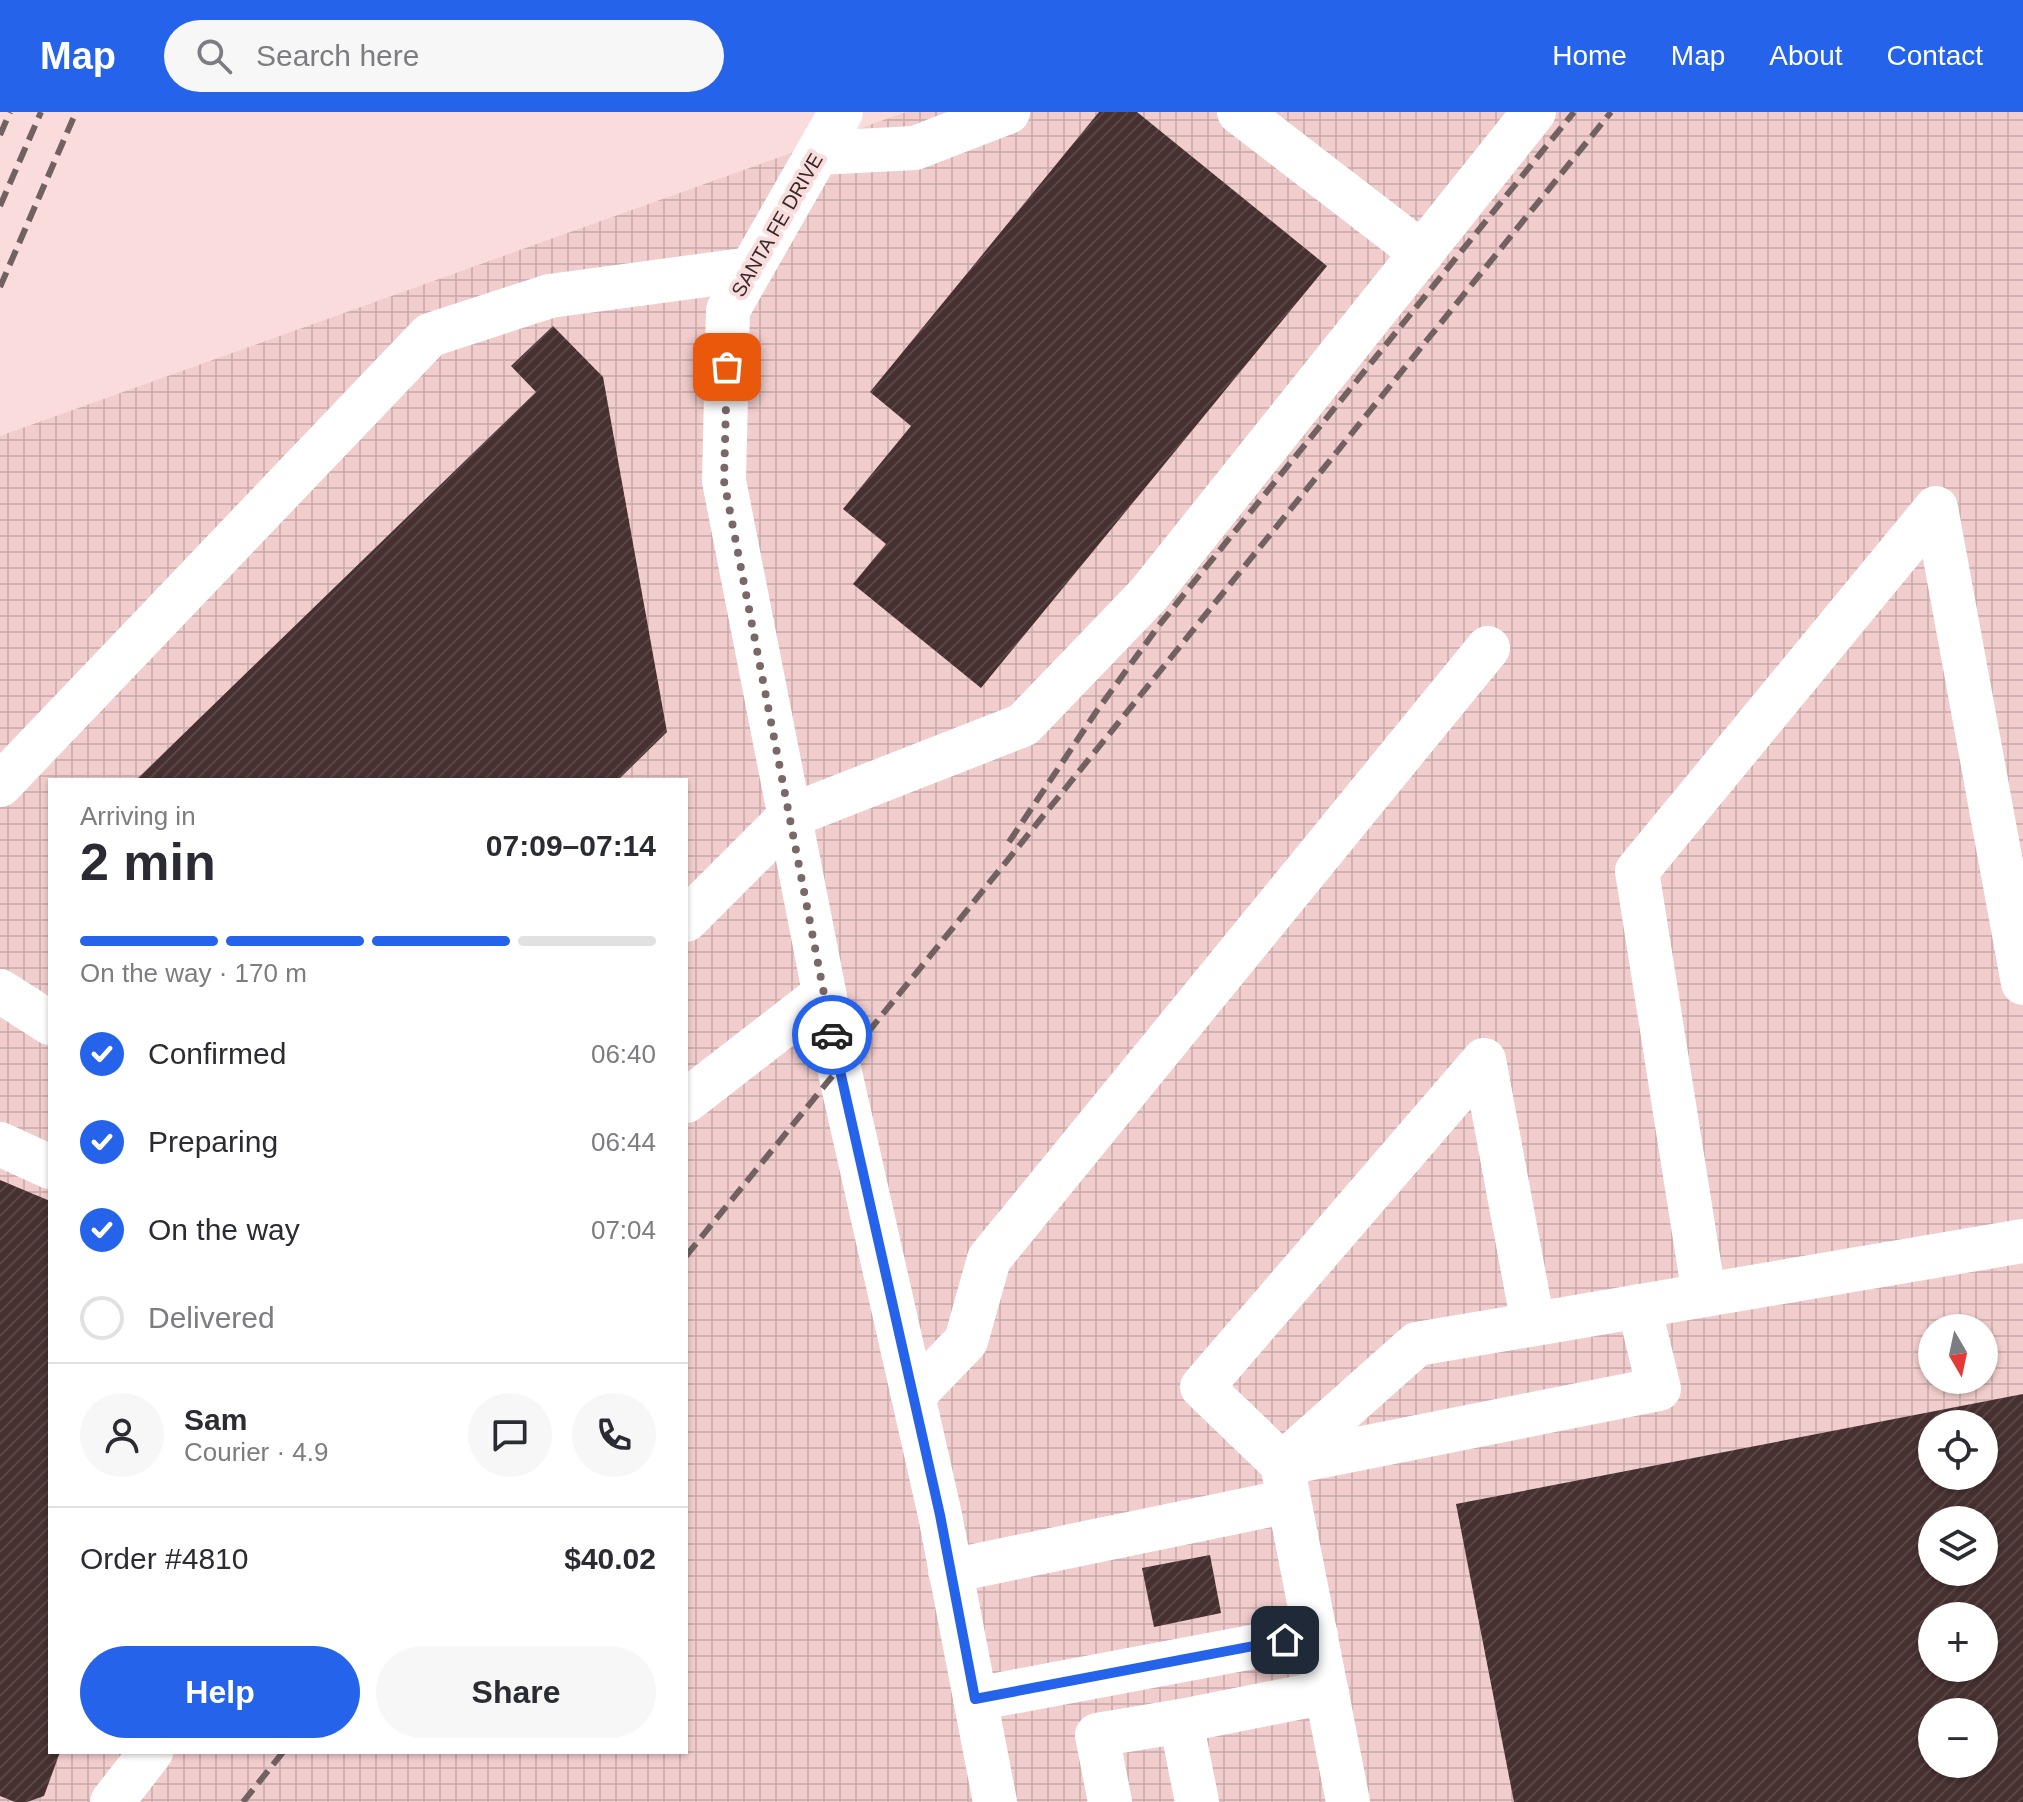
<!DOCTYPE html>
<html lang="en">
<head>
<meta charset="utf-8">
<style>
	body { margin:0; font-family:Arial,sans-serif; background:#f7f7f7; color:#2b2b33; height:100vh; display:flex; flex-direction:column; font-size:30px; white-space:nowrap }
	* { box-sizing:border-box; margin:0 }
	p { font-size:26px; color:#7c7c81 }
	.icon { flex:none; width:44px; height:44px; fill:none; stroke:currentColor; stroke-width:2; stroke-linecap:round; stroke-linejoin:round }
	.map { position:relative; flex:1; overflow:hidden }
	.drawer { position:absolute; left:48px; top:666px; width:640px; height:976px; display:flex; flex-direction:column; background:#fff; border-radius:0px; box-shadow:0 2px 6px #0004 }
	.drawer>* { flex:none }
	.needle { width:52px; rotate:171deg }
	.tools { position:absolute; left:1918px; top:1202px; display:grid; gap:16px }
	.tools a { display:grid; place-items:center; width:80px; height:80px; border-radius:50%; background:#fff; box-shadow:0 2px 6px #0004; font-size:40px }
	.pin { position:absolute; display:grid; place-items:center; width:68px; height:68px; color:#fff; margin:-34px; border-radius:16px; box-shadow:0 4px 12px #0006 }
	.courier { position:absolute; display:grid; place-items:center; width:80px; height:80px; margin:-40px; border:6px solid #2563eb; border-radius:50%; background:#fff; color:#222; box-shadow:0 2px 10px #0007 }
	.overview em { font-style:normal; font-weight:700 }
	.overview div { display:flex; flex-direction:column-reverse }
	.overview { display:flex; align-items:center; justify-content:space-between; height:136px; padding:0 32px }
	h1 { font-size:52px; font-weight:700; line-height:60px }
	.bar { display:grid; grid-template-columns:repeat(4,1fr); gap:12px 8px; align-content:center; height:96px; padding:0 32px }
	.bar i { height:10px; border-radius:6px; background:#e1e1e2 }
	.bar .selected { background:#2563eb }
	.bar p { grid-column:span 4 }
	.line { display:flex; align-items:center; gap:20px; padding:0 32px; border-top:2px solid #e1e1e2 }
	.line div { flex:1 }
	.round { display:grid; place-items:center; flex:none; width:84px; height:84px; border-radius:42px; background:#f7f7f7 }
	ol { padding:0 32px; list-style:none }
	li { display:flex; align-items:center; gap:24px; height:88px }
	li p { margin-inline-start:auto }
	li .icon { padding:8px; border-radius:50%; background:#2563eb; color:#fff; stroke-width:4 }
	li:last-child { color:#7c7c81 }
	li i { width:44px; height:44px; border:4px solid #e1e1e2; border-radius:50% }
	.primary-button { display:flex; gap:16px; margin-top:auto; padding:16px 32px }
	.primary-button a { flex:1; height:92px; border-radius:48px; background:#2563eb; color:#fff; font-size:32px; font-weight:700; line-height:92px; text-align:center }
	.primary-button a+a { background:#f7f7f7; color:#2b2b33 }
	header { display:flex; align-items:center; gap:48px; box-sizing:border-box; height:112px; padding:0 40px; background:#2563eb; color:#fff }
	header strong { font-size:38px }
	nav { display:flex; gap:44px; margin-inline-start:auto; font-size:28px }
	.search { width:560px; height:72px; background:#f7f7f7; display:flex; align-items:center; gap:20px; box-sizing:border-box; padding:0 28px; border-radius:44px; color:#7c7c81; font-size:30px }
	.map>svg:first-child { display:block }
	.industrial { fill:url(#industrial-grid); fill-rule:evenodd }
	.building { fill:url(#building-hatch); fill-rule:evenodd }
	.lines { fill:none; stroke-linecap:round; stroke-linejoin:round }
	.minor { stroke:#fff; stroke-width:44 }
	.rail { stroke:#716161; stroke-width:6; stroke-dasharray:16 8; stroke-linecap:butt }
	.done { stroke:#7a6869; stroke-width:8; stroke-dasharray:0 14.4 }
	.route { stroke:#2563eb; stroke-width:10 }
	.labels { text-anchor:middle; stroke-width:8; stroke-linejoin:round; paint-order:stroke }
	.street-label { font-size:20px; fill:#352a2a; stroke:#fadcdd }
</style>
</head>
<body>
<header>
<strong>Map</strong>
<div class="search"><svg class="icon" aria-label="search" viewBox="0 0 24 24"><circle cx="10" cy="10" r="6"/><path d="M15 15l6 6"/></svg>Search here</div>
<nav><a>Home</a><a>Map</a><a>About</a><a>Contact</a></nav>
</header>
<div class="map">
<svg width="2023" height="1690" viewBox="0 0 2023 1690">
	<defs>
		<pattern id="industrial-grid" width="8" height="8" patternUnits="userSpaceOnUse" patternTransform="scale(2)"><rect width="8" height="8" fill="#f2cdcd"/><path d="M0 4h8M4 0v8" fill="none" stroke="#d0b0b0"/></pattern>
		<pattern id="building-hatch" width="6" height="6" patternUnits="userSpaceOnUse" patternTransform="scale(2)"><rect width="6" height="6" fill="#463030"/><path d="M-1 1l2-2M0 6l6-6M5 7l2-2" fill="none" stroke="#594545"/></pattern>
	</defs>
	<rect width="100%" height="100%" fill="#fadcdd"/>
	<path class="industrial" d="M906,0h1117v1690h-2023v-1366zM50,668h636v972h-636zM1932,1216h52v52h-52zM1932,1312h52v52h-52zM1932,1408h52v52h-52zM1932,1504h52v52h-52zM1932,1600h52v52h-52z"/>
	<g class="building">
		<polygon points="1099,0 1137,0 1327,154 981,576 853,472 886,432 843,397 911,314 870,280"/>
		<polygon points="553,214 603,265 667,620 618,668 136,668 536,280 511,254"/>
		<polygon points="0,1068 50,1089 50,1640 60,1640 44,1684 27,1690 15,1690 0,1684"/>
		<path d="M2023,1282v408h-509l-58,-298zM1932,1312h52v52h-52zM1932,1408h52v52h-52zM1932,1504h52v52h-52zM1932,1600h52v52h-52z"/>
		<polygon points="1210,1443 1221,1501 1154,1515 1142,1456"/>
	</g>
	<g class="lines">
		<g class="minor">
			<polyline points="841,0 728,198 724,369 839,956 940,1403 995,1690"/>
			<polyline points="1239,0 1422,141"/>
			<polyline points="818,41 915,36 1008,0"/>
			<polyline points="0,673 430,223 550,184 751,157"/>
			<polyline points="686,808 790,704 1023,613 1148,483 1534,0"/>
			<polyline points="0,879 50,911"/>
			<polyline points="686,989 824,882"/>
			<polyline points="0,1032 50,1055"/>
			<polyline points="1704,1183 1637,759 1936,396 2023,871"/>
			<polyline points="1533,1212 1484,948 1202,1275 1282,1352 1659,1277 1639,1194"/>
			<polyline points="913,1284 966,1229 989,1147 1488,536"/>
			<polyline points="950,1459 1289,1389"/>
			<polyline points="975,1587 1316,1523"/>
			<polyline points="112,1690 151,1640"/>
			<polyline points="1110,1690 1097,1623 1181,1609"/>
			<polyline points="1197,1690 1181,1609 1327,1580"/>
			<polyline points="1348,1690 1282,1352 1417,1232 2023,1129"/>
		</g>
		<g class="rail">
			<polyline points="0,23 10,0"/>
			<polyline points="0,94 41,0"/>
			<polyline points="0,175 76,0"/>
			<polyline points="1009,730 1096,600 1160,512 1574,0"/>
			<polyline points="686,1144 939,833 1611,0"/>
			<polyline points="243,1690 283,1640"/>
		</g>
	</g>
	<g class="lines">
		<polyline class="done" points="727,255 724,369 832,923"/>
		<polyline class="route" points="832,923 940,1403 975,1587 1285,1528"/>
	</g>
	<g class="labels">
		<g class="street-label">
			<text transform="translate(777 113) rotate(-60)" y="7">SANTA FE DRIVE</text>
		</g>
	</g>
</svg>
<div class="tools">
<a><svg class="needle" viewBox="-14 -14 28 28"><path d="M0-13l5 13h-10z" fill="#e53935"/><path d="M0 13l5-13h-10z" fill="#7c7c81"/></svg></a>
<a><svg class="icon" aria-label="locate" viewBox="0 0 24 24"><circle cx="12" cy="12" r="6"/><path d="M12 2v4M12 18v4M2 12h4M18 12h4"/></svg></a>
<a><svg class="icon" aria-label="layers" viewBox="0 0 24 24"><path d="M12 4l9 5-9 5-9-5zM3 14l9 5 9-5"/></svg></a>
<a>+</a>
<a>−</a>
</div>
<div class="pin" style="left:727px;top:255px;background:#ea580c"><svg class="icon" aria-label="bag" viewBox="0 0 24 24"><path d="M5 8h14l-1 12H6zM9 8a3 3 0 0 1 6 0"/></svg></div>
<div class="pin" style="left:1285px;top:1528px;background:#1f2937"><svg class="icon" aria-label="home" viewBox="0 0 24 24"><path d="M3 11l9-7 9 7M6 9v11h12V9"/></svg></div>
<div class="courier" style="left:832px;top:923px"><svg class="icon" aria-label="car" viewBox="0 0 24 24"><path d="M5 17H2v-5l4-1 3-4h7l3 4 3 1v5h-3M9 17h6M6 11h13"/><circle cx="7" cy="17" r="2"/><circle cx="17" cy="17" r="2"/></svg></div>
<section class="drawer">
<div class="overview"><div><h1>2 min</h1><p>Arriving in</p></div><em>07:09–07:14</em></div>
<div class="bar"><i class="selected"></i><i class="selected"></i><i class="selected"></i><i></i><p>On the way · 170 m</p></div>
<ol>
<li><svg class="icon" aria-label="check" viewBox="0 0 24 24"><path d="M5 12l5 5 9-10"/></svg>Confirmed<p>06:40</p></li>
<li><svg class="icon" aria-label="check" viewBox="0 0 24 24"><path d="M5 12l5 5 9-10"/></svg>Preparing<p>06:44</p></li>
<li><svg class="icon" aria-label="check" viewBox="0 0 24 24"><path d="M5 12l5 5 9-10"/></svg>On the way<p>07:04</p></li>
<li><i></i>Delivered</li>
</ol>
<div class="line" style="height:144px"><a class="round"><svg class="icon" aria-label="person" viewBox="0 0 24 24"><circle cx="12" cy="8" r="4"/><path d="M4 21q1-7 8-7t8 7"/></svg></a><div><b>Sam</b><p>Courier · 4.9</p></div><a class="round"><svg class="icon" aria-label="chat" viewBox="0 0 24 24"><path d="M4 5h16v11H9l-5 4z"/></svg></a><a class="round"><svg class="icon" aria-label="phone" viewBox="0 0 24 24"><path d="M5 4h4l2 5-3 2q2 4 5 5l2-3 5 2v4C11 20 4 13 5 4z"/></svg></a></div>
<div class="line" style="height:104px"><div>Order #4810</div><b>$40.02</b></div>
<div class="primary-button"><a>Help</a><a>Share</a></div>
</section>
</div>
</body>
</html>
